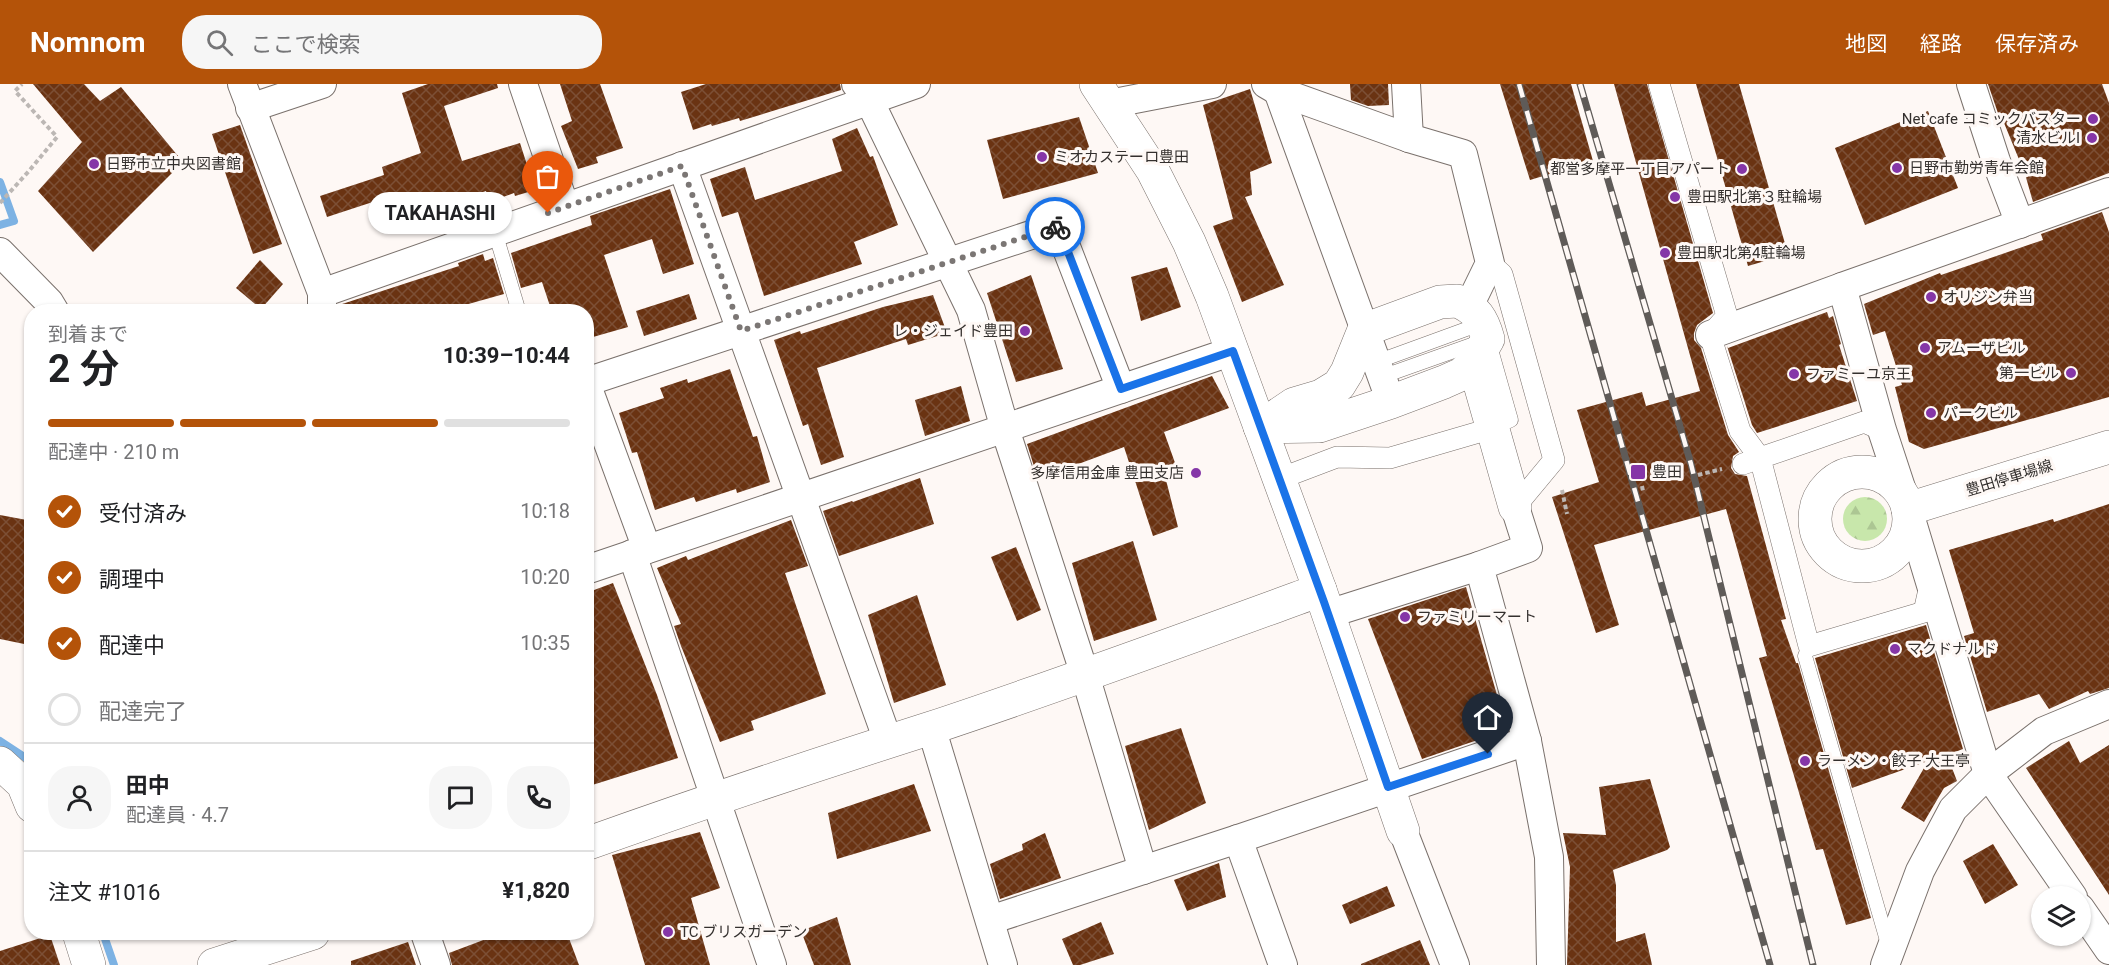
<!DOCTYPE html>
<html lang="ja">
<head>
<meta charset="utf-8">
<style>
	body { margin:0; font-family:Roboto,"Noto Sans JP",sans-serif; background:#f6f6f6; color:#202124; height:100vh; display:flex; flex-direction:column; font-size:22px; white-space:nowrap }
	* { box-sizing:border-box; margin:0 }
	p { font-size:20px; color:#757577 }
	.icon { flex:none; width:33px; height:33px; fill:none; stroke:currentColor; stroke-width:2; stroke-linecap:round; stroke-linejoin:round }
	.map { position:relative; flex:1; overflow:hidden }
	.panel { position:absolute; left:24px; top:220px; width:570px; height:636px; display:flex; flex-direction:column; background:#fff; border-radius:24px; box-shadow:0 2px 4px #0004 }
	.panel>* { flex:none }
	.controls { position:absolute; left:2031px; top:802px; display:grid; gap:12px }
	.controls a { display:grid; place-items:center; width:60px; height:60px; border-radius:50%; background:#fff; box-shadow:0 2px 4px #0004; font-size:30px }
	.pin { position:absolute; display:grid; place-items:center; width:51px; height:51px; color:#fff; margin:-62px -26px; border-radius:50% 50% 50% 0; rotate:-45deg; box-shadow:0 0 6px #0007 }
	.pin .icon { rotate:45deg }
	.courier { position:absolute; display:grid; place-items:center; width:60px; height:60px; margin:-30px; border:4px solid #1a73e8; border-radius:50%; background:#fff; color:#222; box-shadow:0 2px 8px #0007 }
	.bubble { position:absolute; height:42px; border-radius:21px; background:#fff; box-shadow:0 2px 4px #0004; font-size:20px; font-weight:700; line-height:42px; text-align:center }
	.head em { font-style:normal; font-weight:700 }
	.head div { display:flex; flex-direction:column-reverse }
	.head { display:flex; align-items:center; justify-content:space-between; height:102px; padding:0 24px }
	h1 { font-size:39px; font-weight:700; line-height:45px }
	.bar { display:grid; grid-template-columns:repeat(4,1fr); gap:9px 6px; align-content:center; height:72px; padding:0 24px }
	.bar i { height:8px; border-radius:4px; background:#e0e0e0 }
	.bar .selected { background:#b45309 }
	.bar p { grid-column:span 4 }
	.line { display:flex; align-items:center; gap:15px; padding:0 24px; border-top:2px solid #e0e0e0 }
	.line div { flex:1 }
	.round { display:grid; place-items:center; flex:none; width:63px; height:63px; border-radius:24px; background:#f6f6f6 }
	ol { padding:0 24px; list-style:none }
	li { display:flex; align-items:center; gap:18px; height:66px }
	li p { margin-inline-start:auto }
	li .icon { padding:6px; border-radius:50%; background:#b45309; color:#fff; stroke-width:4 }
	li:last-child { color:#757577 }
	li i { width:33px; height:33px; border:3px solid #e0e0e0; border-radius:50% }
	header { display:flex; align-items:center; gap:36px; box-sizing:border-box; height:84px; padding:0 30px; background:#b45309; color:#fff }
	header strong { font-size:28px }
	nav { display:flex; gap:33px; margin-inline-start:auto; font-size:21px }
	.search { width:420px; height:54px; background:#f6f6f6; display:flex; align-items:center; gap:15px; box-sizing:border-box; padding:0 21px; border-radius:24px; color:#757577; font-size:22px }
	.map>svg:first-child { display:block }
	.forest { fill:url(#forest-firs) }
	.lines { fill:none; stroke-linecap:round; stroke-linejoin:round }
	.stream { stroke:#7db2e3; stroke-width:8 }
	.building { fill:url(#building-cross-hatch) }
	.service-casing { stroke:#7a716c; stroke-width:15 }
	.pedestrian-casing { stroke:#7a716c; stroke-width:22 }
	.minor-casing { stroke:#7a716c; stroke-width:30 }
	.tertiary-casing { stroke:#7a716c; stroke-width:34 }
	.secondary-casing { stroke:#7a716c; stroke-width:34 }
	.path { stroke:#bcb7b4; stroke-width:4; stroke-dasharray:4.5 3; stroke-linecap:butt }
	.service { stroke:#fff; stroke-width:14 }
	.pedestrian { stroke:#fff; stroke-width:21 }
	.minor { stroke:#fff; stroke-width:28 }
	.tertiary { stroke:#fff; stroke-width:33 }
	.secondary { stroke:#fff; stroke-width:33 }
	.rail-casing { stroke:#5f5b58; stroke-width:7 }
	.rail { stroke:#fef8f5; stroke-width:4.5; stroke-dasharray:14; stroke-linecap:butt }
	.done { stroke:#7b7674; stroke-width:6; stroke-dasharray:0 10.8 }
	.route { stroke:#1a73e8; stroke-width:8 }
	.poi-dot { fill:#8536a7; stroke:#fef8f5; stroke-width:2 }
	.labels { text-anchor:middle; stroke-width:6; stroke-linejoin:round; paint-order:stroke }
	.poi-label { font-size:15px; fill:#34302e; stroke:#fef8f5; text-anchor:start }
	.street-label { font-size:15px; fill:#34302e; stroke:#fef8f5 }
</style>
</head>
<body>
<header>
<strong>Nomnom</strong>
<div class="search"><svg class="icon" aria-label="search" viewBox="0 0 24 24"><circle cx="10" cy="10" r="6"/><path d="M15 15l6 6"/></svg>ここで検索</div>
<nav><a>地図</a><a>経路</a><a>保存済み</a></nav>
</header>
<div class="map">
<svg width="2109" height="881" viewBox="0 0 2109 881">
	<defs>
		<pattern id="forest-firs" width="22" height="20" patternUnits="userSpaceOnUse" patternTransform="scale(1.5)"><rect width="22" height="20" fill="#c8e7ab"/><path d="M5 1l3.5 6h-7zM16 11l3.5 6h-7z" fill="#acc693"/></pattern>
		<pattern id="building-cross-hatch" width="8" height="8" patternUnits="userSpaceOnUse" patternTransform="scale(1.5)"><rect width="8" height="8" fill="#6a3312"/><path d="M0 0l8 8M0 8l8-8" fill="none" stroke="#7c4f35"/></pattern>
	</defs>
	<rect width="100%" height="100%" fill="#fef8f5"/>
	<circle class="forest" cx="1865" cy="435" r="22"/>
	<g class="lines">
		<g class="stream">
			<polyline points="0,98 14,137 0,141"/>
			<polyline points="0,657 32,678"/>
			<polyline points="103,849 114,881"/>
		</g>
	</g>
	<g class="building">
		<polygon points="33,0 84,0 100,17 121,3 183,78 93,168 38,107 82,58"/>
		<polygon points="428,0 497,0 498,4 444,22 462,77 520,59 535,106 515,112 514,109 489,118 486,107 399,136 391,112 327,133 320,112 384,91 382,83 421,69 402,9"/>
		<polygon points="560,0 600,0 623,64 596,73 598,79 578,85 561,42 572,37"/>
		<polygon points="706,0 840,0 841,6 740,37 739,34 712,42 711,40 693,46 681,8"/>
		<polygon points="1350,0 1388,0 1389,21 1368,22 1351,16"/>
		<polygon points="1500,0 1571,0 1593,77 1530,96"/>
		<polygon points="1614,0 1647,0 1713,229 1697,241 1694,249 1694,256 1701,264 1728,351 1739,368 1733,372 1731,384 1735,390 1747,392 1786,535 1781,536 1796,579 1798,579 1871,834 1846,841 1823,765 1816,766 1759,574 1767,572 1726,425 1594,461 1619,541 1596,549 1552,413 1599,398 1577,326 1642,308 1646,322 1700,307"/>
		<polygon points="1696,0 1739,0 1788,170 1748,182"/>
		<polygon points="1988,0 2102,0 2109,19 2109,89 2033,118 2025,90 2002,34 2000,35"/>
		<polygon points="1250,5 1272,79 1250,88 1252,111 1245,113 1284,201 1242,218 1213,142 1233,135 1203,21"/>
		<polygon points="1928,27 1958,104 1865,141 1835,64"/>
		<polygon points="1079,33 1098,89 1003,115 987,56"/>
		<polygon points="240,41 282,160 253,170 212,50"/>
		<polygon points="857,44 870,73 873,72 898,141 854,158 862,180 764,212 738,128 722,133 710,95 745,83 755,116 842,87 832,55"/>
		<polygon points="670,105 694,180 663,190 652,155 604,171 628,243 586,255 586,228 552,228 542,198 521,204 511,169 592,141 590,132"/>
		<polygon points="2102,128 2109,148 2109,313 1924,365 1909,358 1895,303 1902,301 1885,247 1873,251 1864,220 1940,189 1941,191 2043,156 2041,150"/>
		<polygon points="483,170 485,177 493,174 504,210 440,228 338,228 339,221 459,182 458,179"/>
		<polygon points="260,176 283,200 261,225 236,204"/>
		<polygon points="1167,183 1181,223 1141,237 1131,193"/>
		<polygon points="1031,191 1063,285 1016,298 987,209"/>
		<polygon points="689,210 697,235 644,252 636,227"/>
		<polygon points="933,211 947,249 908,261 906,255 817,284 844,373 821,381 808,340 803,342 774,256 800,247 801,250 883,223"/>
		<polygon points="1827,228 1829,234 1833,232 1841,260 1839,261 1857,317 1757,349 1752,341 1727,262 1728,264"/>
		<polygon points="730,285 753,353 757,352 770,398 737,409 736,405 696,418 694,413 655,426 637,368 632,369 619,329 664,314 660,304 687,295 688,299"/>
		<polygon points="1212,292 1229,324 1164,348 1179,390 1166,396 1178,443 1153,452 1124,363 1038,395 1027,360"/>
		<polygon points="961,302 970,337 925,352 915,316"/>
		<polygon points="920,394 934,440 839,472 823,427 852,417 853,418"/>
		<polygon points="2109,420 2109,604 2090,610 2088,607 2049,625 2039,610 1987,628 1964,552 1974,549 1949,466 2053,435 2054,438"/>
		<polygon points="0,431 32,437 32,549 29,561 0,555"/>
		<polygon points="791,436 808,482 785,489 826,610 751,637 754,646 720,658 681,562 674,542 681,540 657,484 686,472 688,476"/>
		<polygon points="1133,457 1157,536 1094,557 1072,479"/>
		<polygon points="1016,463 1041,526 1017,537 991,473"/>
		<polygon points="613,499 657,611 678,674 586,703 586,509"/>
		<polygon points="1466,503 1507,646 1422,675 1368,535"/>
		<polygon points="917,511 946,601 894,619 868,531"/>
		<polygon points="1926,541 1963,665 1947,671 1957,697 1944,704 1924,738 1901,724 1928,677 1852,704 1815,574"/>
		<polygon points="1181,644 1206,719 1149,746 1125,662"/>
		<polygon points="2069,657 2080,679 2109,661 2109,811 2026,684"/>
		<polygon points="1650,695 1670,763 1667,766 1613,786 1616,801 1616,858 1645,849 1652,881 1567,881 1570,783 1563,749 1606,751 1599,703"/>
		<polygon points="914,700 931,747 837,775 828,729"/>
		<polygon points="700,748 720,804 691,814 710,881 645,881 612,771"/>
		<polygon points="1045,749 1061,794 1000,815 990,780 1023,766 1022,760"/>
		<polygon points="1993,760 2018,801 1985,820 1963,777"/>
		<polygon points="1219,779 1226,813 1187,827 1174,796"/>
		<polygon points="1387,802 1395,822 1350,840 1342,821"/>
		<polygon points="837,833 851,881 814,881 801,847"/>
		<polygon points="1101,838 1114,870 1080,881 1073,881 1062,855"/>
		<polygon points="502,849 567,849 579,881 452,881 449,869"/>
		<polygon points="50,851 60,881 0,881 0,867"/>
		<polygon points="1420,856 1430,881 1361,881 1361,880"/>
		<polygon points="408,858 416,881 351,881 351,877"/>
	</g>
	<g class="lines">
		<defs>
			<g id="service">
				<polyline points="495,148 519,228"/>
				<polyline points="1376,278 1483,239"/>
				<polyline points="1381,293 1488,255 1511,336 1493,344"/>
				<polyline points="1809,562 1805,572 1888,860"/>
			</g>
			<g id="pedestrian">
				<polyline points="1659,0 1727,232 1710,251 1740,347 1760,374 1743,380"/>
				<polyline points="1490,179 1502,190 1554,376 1515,423"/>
				<polyline points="1882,346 1864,338 1760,374 1809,562 1924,528 1930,501"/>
				<polyline points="1279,395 1337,373 1390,374 1493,344"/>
			</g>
			<g id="minor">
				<polyline points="242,0 322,209 322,226"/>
				<polyline points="523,0 565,123"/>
				<polyline points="856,0 869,16 971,226 1005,345 1085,591 1143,786"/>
				<polyline points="1266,0 1278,7 1409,54 1463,70 1490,179 1469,222"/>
				<polyline points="1406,0 1409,54"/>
				<polyline points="1971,0 1996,77 2020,140"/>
				<polyline points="1278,7 1391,318"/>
				<polyline points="1109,20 1212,0"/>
				<polyline points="250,24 322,0"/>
				<polyline points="682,82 888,657"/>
				<polyline points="0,168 49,218 55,228"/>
				<polyline points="1842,203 2109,108"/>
				<polyline points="322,209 916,0"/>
				<polyline points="1710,251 1842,203 1882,346 1908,425 1988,690 2073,813"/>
				<polyline points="586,298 1058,142 1121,305"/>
				<polyline points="586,299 647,465"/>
				<polyline points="1515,423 1528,464 1479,482 1527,657 1549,773 1551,881"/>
				<polyline points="632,470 772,881"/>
				<polyline points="586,486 1233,267"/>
				<polyline points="1328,530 1479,482"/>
				<polyline points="931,643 1003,881"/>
				<polyline points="1403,747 1455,881"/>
				<polyline points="1238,755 1283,881"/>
				<polyline points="2080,824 2109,866"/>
				<polyline points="990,836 1238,755 1527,657"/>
				<polyline points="425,849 436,881"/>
				<polyline points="1885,881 1920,787 1953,725 1988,690 2044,647 2109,620"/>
			</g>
			<g id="tertiary">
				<polyline points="1096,0 1153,87 1189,158 1212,212 1320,506 1403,747"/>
				<path d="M1457,217c19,7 26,19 31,38l-14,24 -12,11 -18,8 -53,20 -72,24 -59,1 34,-23 27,-8 18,-11 8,-13 17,-42 76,-28z"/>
				<polyline points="1474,279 1515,423"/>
				<polyline points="0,679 23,700 32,722"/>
				<path d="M586,760c115,-41 229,-79 345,-116 130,-43 260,-91 389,-138"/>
				<polyline points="79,849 89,881"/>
				<polyline points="214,881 313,849"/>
			</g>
			<g id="secondary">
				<circle cx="1862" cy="435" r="47"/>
				<polyline points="1908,425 2109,363"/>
			</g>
		</defs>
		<use href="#service" class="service-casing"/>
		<use href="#pedestrian" class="pedestrian-casing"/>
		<use href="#minor" class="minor-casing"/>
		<use href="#tertiary" class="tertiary-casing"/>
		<use href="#secondary" class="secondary-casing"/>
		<g class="path">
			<polyline points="0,119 29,87 57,53 15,7 22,0"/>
			<polyline points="1698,391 1722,385"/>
			<polyline points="1642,402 1643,407"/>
			<polyline points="1562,406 1567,430"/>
		</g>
		<use href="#service" class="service"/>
		<use href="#pedestrian" class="pedestrian"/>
		<use href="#minor" class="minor"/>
		<use href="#tertiary" class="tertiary"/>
		<use href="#secondary" class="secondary"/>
		<defs>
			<g id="rail">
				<polyline points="1519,0 1770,881"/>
				<polyline points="1580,0 1691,380 1813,881"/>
			</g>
		</defs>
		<use href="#rail" class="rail-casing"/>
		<use href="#rail" class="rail"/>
	</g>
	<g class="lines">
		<polyline class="done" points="548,129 682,82 741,247 1055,143"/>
		<polyline class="route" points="1055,143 1058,142 1121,305 1233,267 1324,518 1388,703 1488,670"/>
	</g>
	<g class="poi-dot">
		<circle cx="2093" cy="35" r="6"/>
		<circle cx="2092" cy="54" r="6"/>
		<circle cx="1042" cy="73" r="6"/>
		<circle cx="94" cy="80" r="6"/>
		<circle cx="1897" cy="84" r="6"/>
		<circle cx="1742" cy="85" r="6"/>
		<circle cx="1675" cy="113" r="6"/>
		<circle cx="1665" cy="169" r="6"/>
		<circle cx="1931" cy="213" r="6"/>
		<circle cx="1025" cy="247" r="6"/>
		<circle cx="1925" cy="264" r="6"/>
		<circle cx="2071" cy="289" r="6"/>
		<circle cx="1794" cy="290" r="6"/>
		<circle cx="1931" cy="329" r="6"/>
		<rect x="1630" y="380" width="16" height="16" rx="3"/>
		<circle cx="1196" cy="389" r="6"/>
		<circle cx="1405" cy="533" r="6"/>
		<circle cx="1895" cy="565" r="6"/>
		<circle cx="1805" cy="677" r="6"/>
		<circle cx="668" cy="848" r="6"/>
	</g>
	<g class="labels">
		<g class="poi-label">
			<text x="2081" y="40" text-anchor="end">Net cafe コミックバスター</text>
			<text x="2080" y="59" text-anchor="end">清水ビルI</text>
			<text x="1054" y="78">ミオカステーロ豊田</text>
			<text x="106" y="85">日野市立中央図書館</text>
			<text x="1909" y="89">日野市勤労青年会館</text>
			<text x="1730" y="90" text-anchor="end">都営多摩平一丁目アパート</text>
			<text x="1687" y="118">豊田駅北第３駐輪場</text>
			<text x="1677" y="174">豊田駅北第4駐輪場</text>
			<text x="1943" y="218">オリジン弁当</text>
			<text x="1013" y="252" text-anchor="end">レ・ジェイド豊田</text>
			<text x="1937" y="269">アムーザビル</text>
			<text x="2059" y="294" text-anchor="end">第一ビル</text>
			<text x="1806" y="295">ファミーユ京王</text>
			<text x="1943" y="334">パークビル</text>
			<text x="1652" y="393">豊田</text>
			<text x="1184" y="394" text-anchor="end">多摩信用金庫 豊田支店</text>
			<text x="1417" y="538">ファミリーマート</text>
			<text x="1907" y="570">マクドナルド</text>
			<text x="1817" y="682">ラーメン・餃子 大王亭</text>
			<text x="680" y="853">TC ブリスガーデン</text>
		</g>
		<g class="street-label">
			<text transform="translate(2009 394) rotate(-17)" y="5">豊田停車場線</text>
		</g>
	</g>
</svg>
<div class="controls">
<a><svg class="icon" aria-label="layers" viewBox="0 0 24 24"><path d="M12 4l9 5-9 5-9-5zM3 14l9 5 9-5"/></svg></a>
</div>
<div class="pin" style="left:548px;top:129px;background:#ea580c"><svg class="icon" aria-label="bag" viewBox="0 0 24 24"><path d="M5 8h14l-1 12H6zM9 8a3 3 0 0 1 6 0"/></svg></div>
<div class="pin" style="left:1488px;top:670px;background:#1f2937"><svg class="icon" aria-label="home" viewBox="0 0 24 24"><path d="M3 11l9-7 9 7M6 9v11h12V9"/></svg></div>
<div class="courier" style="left:1055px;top:143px"><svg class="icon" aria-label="bike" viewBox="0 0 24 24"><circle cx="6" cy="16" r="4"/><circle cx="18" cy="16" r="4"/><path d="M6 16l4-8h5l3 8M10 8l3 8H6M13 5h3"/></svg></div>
<div class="bubble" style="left:368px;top:108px;width:144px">TAKAHASHI</div>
<section class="panel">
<div class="head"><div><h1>2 分</h1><p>到着まで</p></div><em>10:39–10:44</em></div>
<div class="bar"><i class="selected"></i><i class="selected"></i><i class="selected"></i><i></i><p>配達中 · 210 m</p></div>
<ol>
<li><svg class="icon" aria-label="check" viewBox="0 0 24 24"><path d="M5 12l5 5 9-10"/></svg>受付済み<p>10:18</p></li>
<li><svg class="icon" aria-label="check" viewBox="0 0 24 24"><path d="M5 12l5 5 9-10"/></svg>調理中<p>10:20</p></li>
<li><svg class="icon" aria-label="check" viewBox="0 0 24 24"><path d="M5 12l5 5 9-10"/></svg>配達中<p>10:35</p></li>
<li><i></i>配達完了</li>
</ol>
<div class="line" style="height:108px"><a class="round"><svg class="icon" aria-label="person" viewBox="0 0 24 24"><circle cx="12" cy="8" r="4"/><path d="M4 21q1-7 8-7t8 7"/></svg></a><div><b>田中</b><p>配達員 · 4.7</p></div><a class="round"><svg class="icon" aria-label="chat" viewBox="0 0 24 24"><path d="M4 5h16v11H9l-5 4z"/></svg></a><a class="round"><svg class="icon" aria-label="phone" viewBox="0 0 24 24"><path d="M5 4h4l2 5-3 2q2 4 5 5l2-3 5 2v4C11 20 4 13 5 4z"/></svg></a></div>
<div class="line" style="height:78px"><div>注文 #1016</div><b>¥1,820</b></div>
</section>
</div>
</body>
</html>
